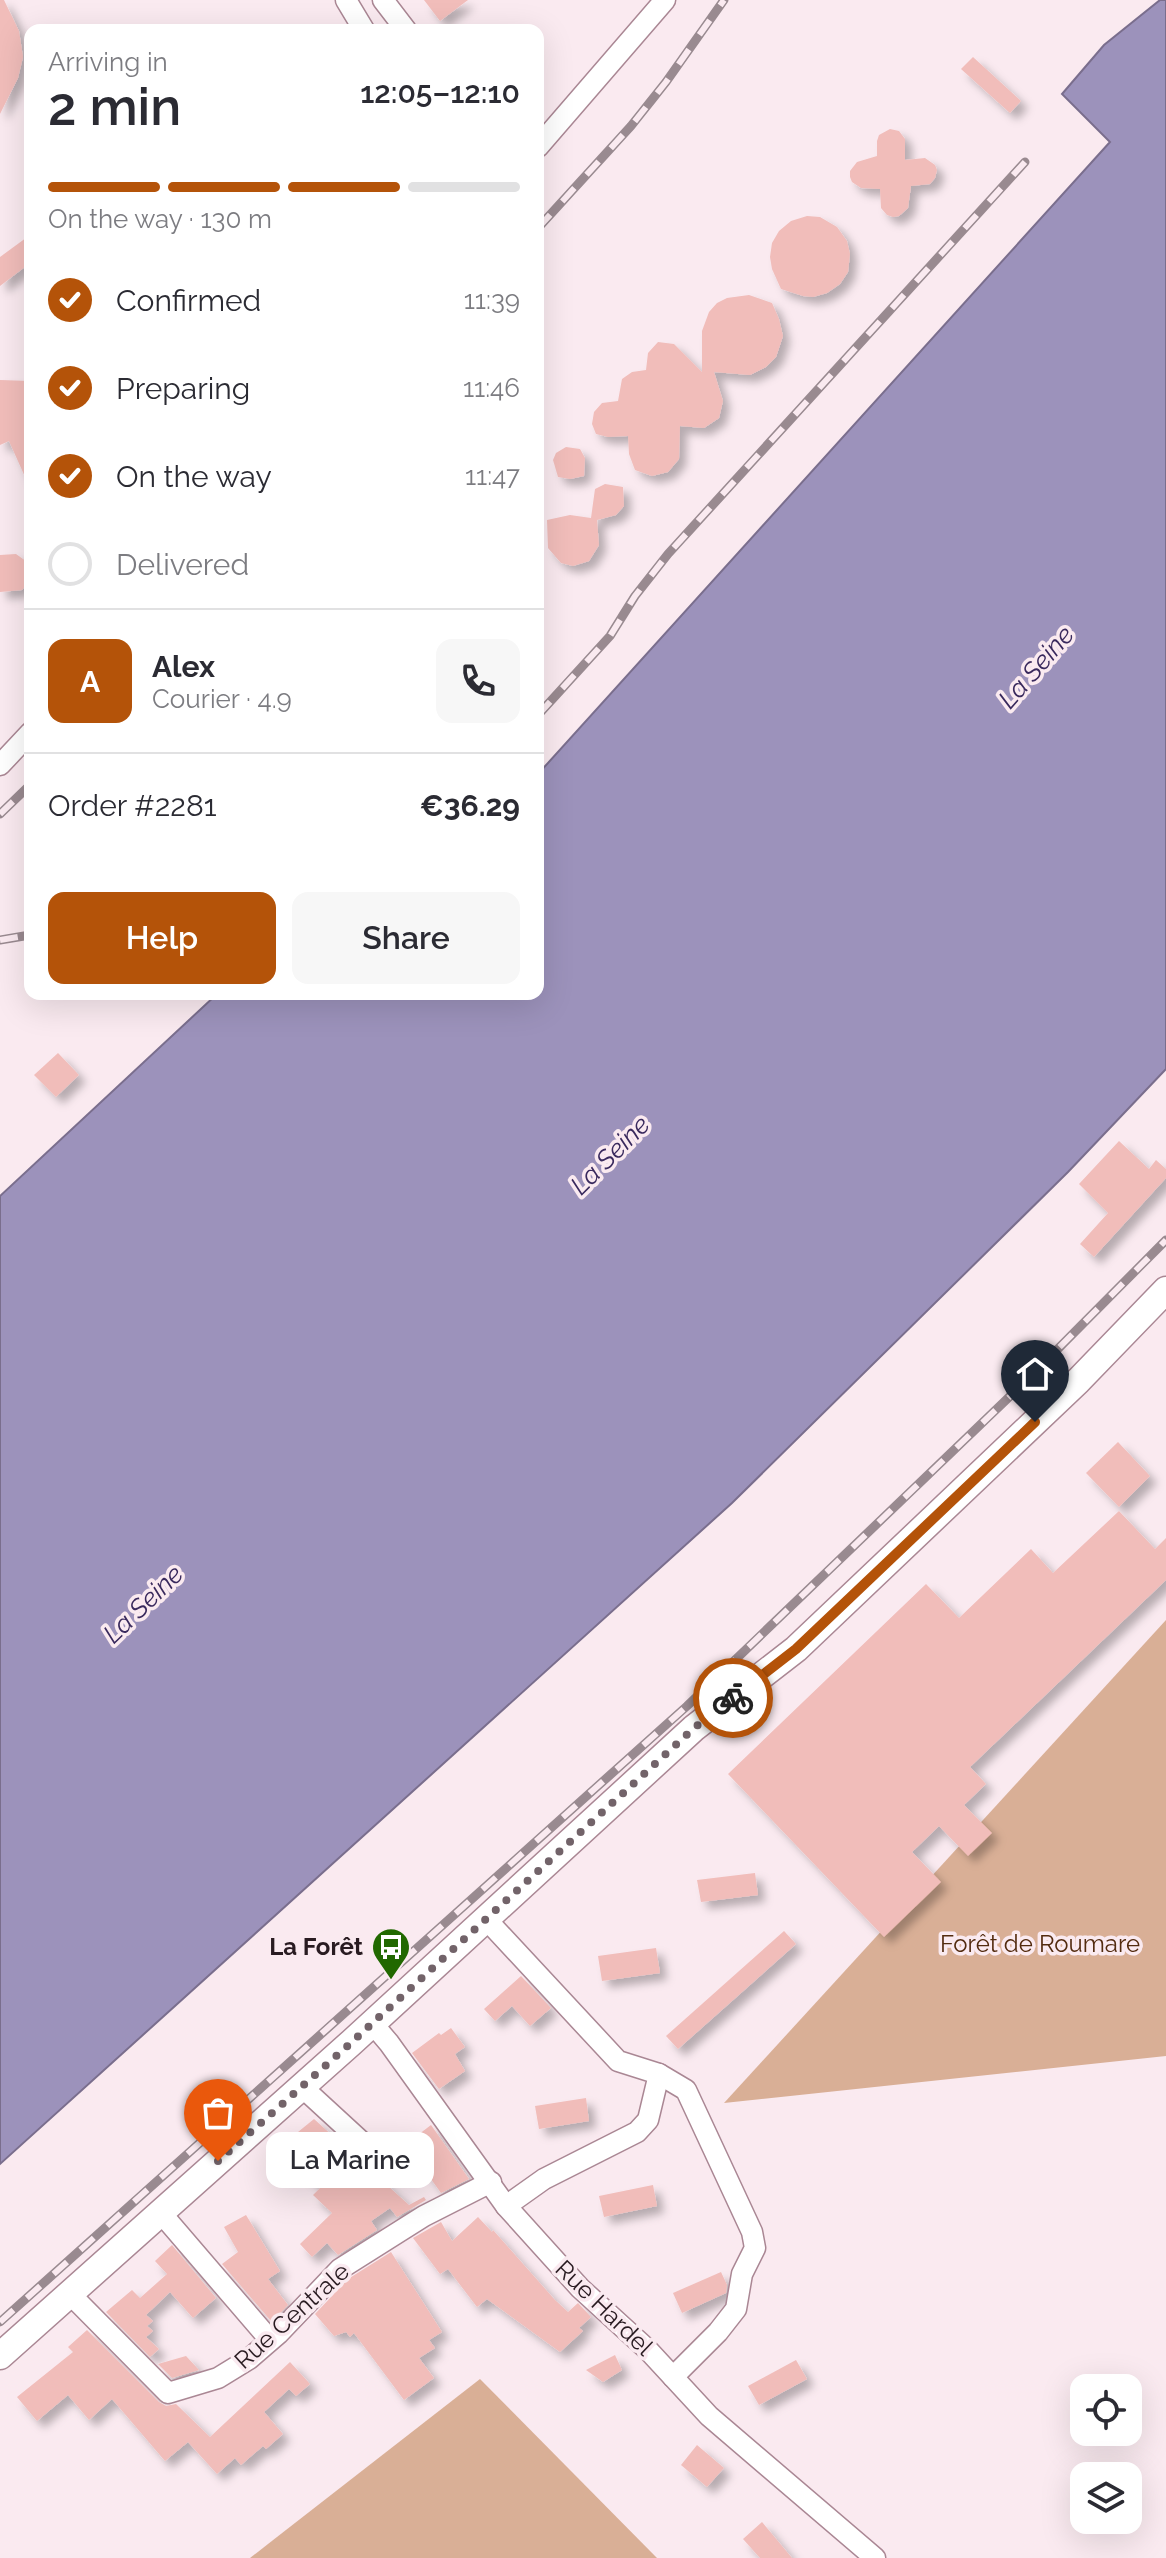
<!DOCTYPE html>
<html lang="en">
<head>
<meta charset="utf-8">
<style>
	body { margin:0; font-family:Raleway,sans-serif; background:#f7f7f7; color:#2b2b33; height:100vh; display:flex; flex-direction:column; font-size:30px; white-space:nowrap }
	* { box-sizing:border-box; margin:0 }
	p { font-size:26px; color:#7c7c81 }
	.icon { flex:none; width:44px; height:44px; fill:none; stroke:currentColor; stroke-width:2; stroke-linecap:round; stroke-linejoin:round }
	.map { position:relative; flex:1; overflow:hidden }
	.panel { position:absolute; left:24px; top:24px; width:520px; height:976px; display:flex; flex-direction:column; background:#fff; border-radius:16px; box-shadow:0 8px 32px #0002 }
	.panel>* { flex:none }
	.controls { position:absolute; left:1070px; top:2374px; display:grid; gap:16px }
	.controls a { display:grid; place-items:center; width:72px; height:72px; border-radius:16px; background:#fff; box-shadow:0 8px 32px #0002; font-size:40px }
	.pin { position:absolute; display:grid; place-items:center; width:68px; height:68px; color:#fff; margin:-82px -34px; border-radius:50% 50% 50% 0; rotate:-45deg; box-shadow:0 0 8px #0007 }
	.pin .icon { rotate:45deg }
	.courier { position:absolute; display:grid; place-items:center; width:80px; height:80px; margin:-40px; border:6px solid #b45309; border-radius:50%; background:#fff; color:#222; box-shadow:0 2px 10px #0007 }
	.bubble { position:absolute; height:56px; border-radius:16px; background:#fff; box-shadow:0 8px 32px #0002; font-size:26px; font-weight:600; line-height:56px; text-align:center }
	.head em { font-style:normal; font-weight:600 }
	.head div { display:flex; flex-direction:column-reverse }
	.head { display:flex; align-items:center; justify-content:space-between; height:136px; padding:0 24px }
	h1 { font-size:52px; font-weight:600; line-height:60px }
	.bar { display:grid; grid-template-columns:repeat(4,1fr); gap:12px 8px; align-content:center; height:96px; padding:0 24px }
	.bar i { height:10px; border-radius:6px; background:#e1e1e2 }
	.bar .selected { background:#b45309 }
	.bar p { grid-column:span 4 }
	.line { display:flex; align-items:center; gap:20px; padding:0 24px; border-top:2px solid #e1e1e2 }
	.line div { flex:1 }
	.round { display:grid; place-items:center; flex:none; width:84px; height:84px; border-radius:16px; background:#f7f7f7 }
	ol { padding:0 24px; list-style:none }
	li { display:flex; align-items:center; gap:24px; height:88px }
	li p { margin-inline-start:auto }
	li .icon { padding:8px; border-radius:50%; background:#b45309; color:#fff; stroke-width:4 }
	li:last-child { color:#7c7c81 }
	li i { width:44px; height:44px; border:4px solid #e1e1e2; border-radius:50% }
	.action { display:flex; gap:16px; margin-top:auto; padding:16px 24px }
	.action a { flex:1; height:92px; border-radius:16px; background:#b45309; color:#fff; font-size:32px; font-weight:600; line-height:92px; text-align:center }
	.action a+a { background:#f7f7f7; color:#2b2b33 }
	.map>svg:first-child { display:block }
	.forest { fill:#d9af96 }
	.water { fill:#9c92bb; stroke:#7a6e8d; stroke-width:2 }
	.building { fill:#f1bdba; filter:url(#shadow) }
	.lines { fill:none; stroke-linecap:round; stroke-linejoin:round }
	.minor-casing { stroke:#aa8794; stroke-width:23 }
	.major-casing { stroke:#aa8794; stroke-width:29 }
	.minor { stroke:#fff; stroke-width:20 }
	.major { stroke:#fff; stroke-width:26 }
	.rail-casing { stroke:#998a90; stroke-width:9 }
	.rail { stroke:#faeaf0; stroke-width:6; stroke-dasharray:18; stroke-linecap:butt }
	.done { stroke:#726369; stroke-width:8; stroke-dasharray:0 14.4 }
	.route { stroke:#b45309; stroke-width:10 }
	.labels { text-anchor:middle; stroke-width:7; stroke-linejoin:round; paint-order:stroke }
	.park-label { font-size:24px; fill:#532b0f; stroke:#faeaf0 }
	.poi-label { font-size:24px; font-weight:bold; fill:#291b21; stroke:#faeaf0; text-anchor:end }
	.street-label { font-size:24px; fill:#291b21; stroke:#faeaf0 }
	.water-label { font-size:26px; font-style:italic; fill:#39295d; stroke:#faeaf0 }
</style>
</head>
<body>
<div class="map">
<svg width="1166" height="2558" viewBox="0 0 1166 2558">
	<defs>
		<filter id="shadow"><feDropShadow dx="7" dy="7" stdDeviation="4" flood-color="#0004"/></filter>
	</defs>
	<rect width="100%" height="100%" fill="#faeaf0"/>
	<g class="forest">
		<polygon points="1166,1620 1166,2056 724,2103"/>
		<polygon points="480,2379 657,2558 250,2558"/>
	</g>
	<polygon class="water" points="1160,0 1166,0 1166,1069 1068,1172 732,1503 0,2164 0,1196 217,994 538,994 538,774 1110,142 1062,94 1104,45"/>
	<g class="building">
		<polygon points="0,0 4,0 19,31 23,57 18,78 0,114"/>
		<polygon points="424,0 468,0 440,21"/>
		<polygon points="973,57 1021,101 1010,113 961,69"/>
		<polygon points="890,129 899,131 905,139 905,160 925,158 935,165 937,170 935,178 930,184 911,186 908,208 899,216 893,217 887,215 881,208 880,189 861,188 852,182 850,177 850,171 857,162 877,156 877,141 879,135"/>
		<polygon points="807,216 820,217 837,227 847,241 850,254 848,272 840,284 827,293 813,297 803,296 781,289 772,269 770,257 772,243 779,231 791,221"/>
		<polygon points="30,235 30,263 0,286 0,257"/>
		<polygon points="749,295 772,303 779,319 783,336 776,357 766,367 750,375 714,372 723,401 719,418 704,428 680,426 679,459 668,472 652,476 635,470 629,454 628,436 608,437 596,434 592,424 594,412 602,403 618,401 622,379 632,372 646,370 648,353 658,342 674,344 702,372 702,331 709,312 717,303 727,298"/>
		<polygon points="0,380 30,381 30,488 9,441 0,445"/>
		<polygon points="566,447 580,449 585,458 584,476 570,479 558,477 553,460 556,453"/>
		<polygon points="605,484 623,487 624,506 616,515 597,520 599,545 589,561 573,566 561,563 548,548 547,520 570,515 591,518 595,489"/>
		<polygon points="16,554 30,564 30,581 22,590 0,592 0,555"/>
		<polygon points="58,1053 79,1075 56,1097 34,1075"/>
		<polygon points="1119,1141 1149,1169 1156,1160 1166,1169 1166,1178 1094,1257 1080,1244 1108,1213 1079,1184"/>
		<polygon points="1118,1442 1150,1476 1119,1507 1086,1473"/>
		<polygon points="1119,1511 1155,1549 1166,1538 1166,1580 970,1767 986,1784 964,1805 992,1833 968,1856 939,1826 912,1852 941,1882 884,1937 728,1774 926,1584 959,1618 1031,1549 1053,1573"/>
		<polygon points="755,1873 758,1895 701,1902 697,1880"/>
		<polygon points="784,1931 796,1944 678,2049 666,2036"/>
		<polygon points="656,1948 660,1973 602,1981 598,1956"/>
		<polygon points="521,1976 551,2008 530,2026 512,2006 495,2021 484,2009"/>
		<polygon points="451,2028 465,2047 455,2054 465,2071 439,2089 412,2053 439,2033 441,2035"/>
		<polygon points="586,2098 589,2121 539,2129 535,2106"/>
		<polygon points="314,2119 409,2205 424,2197 426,2200 397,2217 390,2208 371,2221 377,2230 338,2255 327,2243 312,2257 300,2244 332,2213 313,2195 320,2188 303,2172 320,2154 298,2132"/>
		<polygon points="431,2125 469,2179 441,2193 406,2144"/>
		<polygon points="653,2185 657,2206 604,2217 599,2196"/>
		<polygon points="246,2215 280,2271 268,2279 288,2305 272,2322 222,2264 238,2252 224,2227"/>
		<polygon points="478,2217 492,2232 493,2230 555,2300 568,2312 578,2303 591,2317 579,2328 583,2331 560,2352 487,2299 477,2307 448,2269 440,2274 413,2238 441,2222 452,2241"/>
		<polygon points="172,2245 216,2298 193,2318 170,2292 146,2315 153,2321 147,2326 153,2331 146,2337 159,2349 150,2357 106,2312 132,2290 140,2298 167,2274 155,2261"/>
		<polygon points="391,2252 442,2332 429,2340 435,2348 419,2358 434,2378 404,2400 354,2333 350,2337 346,2332 334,2336 315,2314 348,2279"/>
		<polygon points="721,2272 727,2285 726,2293 682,2313 673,2293"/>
		<polygon points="87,2330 159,2402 166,2406 176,2404 210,2437 290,2362 310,2384 296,2396 289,2389 264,2412 283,2434 266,2449 263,2446 241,2465 235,2458 217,2474 188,2442 165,2461 112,2399 89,2420 68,2395 37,2421 17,2397 73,2352 68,2347"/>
		<polygon points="615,2355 622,2370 603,2382 586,2370"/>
		<polygon points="186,2356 199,2370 172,2378 158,2364"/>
		<polygon points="796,2360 807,2379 759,2405 748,2386"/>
		<polygon points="697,2445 724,2468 707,2487 681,2465"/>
		<polygon points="762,2522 792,2558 760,2558 743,2539"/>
	</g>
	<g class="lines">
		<defs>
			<g id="minor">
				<polyline points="346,0 364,30"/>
				<polyline points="383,0 406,30"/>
				<polyline points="538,147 665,0"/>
				<polyline points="0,765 30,733"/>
				<polyline points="486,1919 618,2061 659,2074 648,2120 637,2132 544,2179 506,2206"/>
				<polyline points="372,2023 389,2043 506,2206 580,2288 648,2350 709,2416 875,2558"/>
				<polyline points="659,2074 686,2090 752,2232 755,2248 742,2274 736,2309 718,2332 673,2377"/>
				<polyline points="302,2087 388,2166"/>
				<polyline points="161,2213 270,2340"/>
				<polyline points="69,2293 168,2393 218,2378 249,2359 278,2334 340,2269 424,2216 491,2182"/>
			</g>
			<polyline id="major" points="0,2356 352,2042 694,1728 796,1649 1078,1381 1166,1290"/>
		</defs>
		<use href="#minor" class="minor-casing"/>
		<use href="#major" class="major-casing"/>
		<use href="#minor" class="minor"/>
		<use href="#major" class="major"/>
		<defs>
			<g id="rail">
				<polyline points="538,228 631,126 666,82 724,0"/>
				<polyline points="538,715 610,636 635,596 668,554 1025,162"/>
				<polyline points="0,814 30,785"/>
				<polyline points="0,940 30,935"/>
				<polyline points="0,2322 687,1706 1028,1379 1166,1240"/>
			</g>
		</defs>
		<use href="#rail" class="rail-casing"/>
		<use href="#rail" class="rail"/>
	</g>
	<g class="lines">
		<polyline class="done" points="218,2161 352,2042 694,1728 733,1698"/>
		<polyline class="route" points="733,1698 796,1649 1035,1422"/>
	</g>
	<defs>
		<symbol id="bus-pin" viewBox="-11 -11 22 30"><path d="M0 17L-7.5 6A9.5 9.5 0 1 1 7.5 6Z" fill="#216800" stroke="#faeaf0"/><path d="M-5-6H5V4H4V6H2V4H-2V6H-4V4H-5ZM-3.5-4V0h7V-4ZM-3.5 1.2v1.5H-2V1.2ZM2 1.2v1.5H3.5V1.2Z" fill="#fff"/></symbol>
	</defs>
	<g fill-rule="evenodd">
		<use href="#bus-pin" x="369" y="1925" width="44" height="60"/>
	</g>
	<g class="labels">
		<g class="park-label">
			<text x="1040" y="1952">Forêt de Roumare</text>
		</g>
		<g class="poi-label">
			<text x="363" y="1955">La Forêt</text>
		</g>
		<g class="street-label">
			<text transform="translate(604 2308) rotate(44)" y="8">Rue Hardel</text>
			<text transform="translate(292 2316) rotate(-42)" y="8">Rue Centrale</text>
		</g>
		<g class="water-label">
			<text transform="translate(1036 667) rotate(-49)" y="9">La Seine</text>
			<text transform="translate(610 1155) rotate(-45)" y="9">La Seine</text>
			<text transform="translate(143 1604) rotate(-44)" y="9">La Seine</text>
		</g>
	</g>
</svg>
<div class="controls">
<a><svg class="icon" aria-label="locate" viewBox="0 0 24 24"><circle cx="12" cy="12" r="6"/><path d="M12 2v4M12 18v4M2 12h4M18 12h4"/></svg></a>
<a><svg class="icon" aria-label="layers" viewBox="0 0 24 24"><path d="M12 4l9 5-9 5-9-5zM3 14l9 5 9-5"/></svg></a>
</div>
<div class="pin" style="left:218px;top:2161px;background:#ea580c"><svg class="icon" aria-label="bag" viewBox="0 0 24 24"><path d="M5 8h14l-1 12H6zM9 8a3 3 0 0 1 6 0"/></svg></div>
<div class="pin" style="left:1035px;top:1422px;background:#1f2937"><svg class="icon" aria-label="home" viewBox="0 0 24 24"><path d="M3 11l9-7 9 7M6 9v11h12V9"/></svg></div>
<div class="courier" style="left:733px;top:1698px"><svg class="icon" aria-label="bike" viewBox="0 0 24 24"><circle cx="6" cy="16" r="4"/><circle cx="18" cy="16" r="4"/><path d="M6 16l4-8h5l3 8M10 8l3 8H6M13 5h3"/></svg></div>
<div class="bubble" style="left:266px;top:2132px;width:168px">La Marine</div>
<section class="panel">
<div class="head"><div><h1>2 min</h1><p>Arriving in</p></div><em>12:05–12:10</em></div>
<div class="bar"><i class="selected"></i><i class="selected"></i><i class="selected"></i><i></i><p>On the way · 130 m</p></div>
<ol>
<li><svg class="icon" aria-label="check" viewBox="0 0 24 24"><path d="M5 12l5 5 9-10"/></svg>Confirmed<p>11:39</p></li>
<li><svg class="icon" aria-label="check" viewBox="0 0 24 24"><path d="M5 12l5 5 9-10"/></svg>Preparing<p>11:46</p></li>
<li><svg class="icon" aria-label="check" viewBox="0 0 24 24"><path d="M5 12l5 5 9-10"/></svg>On the way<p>11:47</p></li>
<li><i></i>Delivered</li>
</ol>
<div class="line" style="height:144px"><b class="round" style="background:#b45309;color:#fff">A</b><div><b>Alex</b><p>Courier · 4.9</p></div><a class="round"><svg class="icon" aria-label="phone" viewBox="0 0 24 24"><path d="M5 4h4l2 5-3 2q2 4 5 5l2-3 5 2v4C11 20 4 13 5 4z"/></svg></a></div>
<div class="line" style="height:104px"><div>Order #2281</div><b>€36.29</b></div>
<div class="action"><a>Help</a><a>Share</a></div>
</section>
</div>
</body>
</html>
